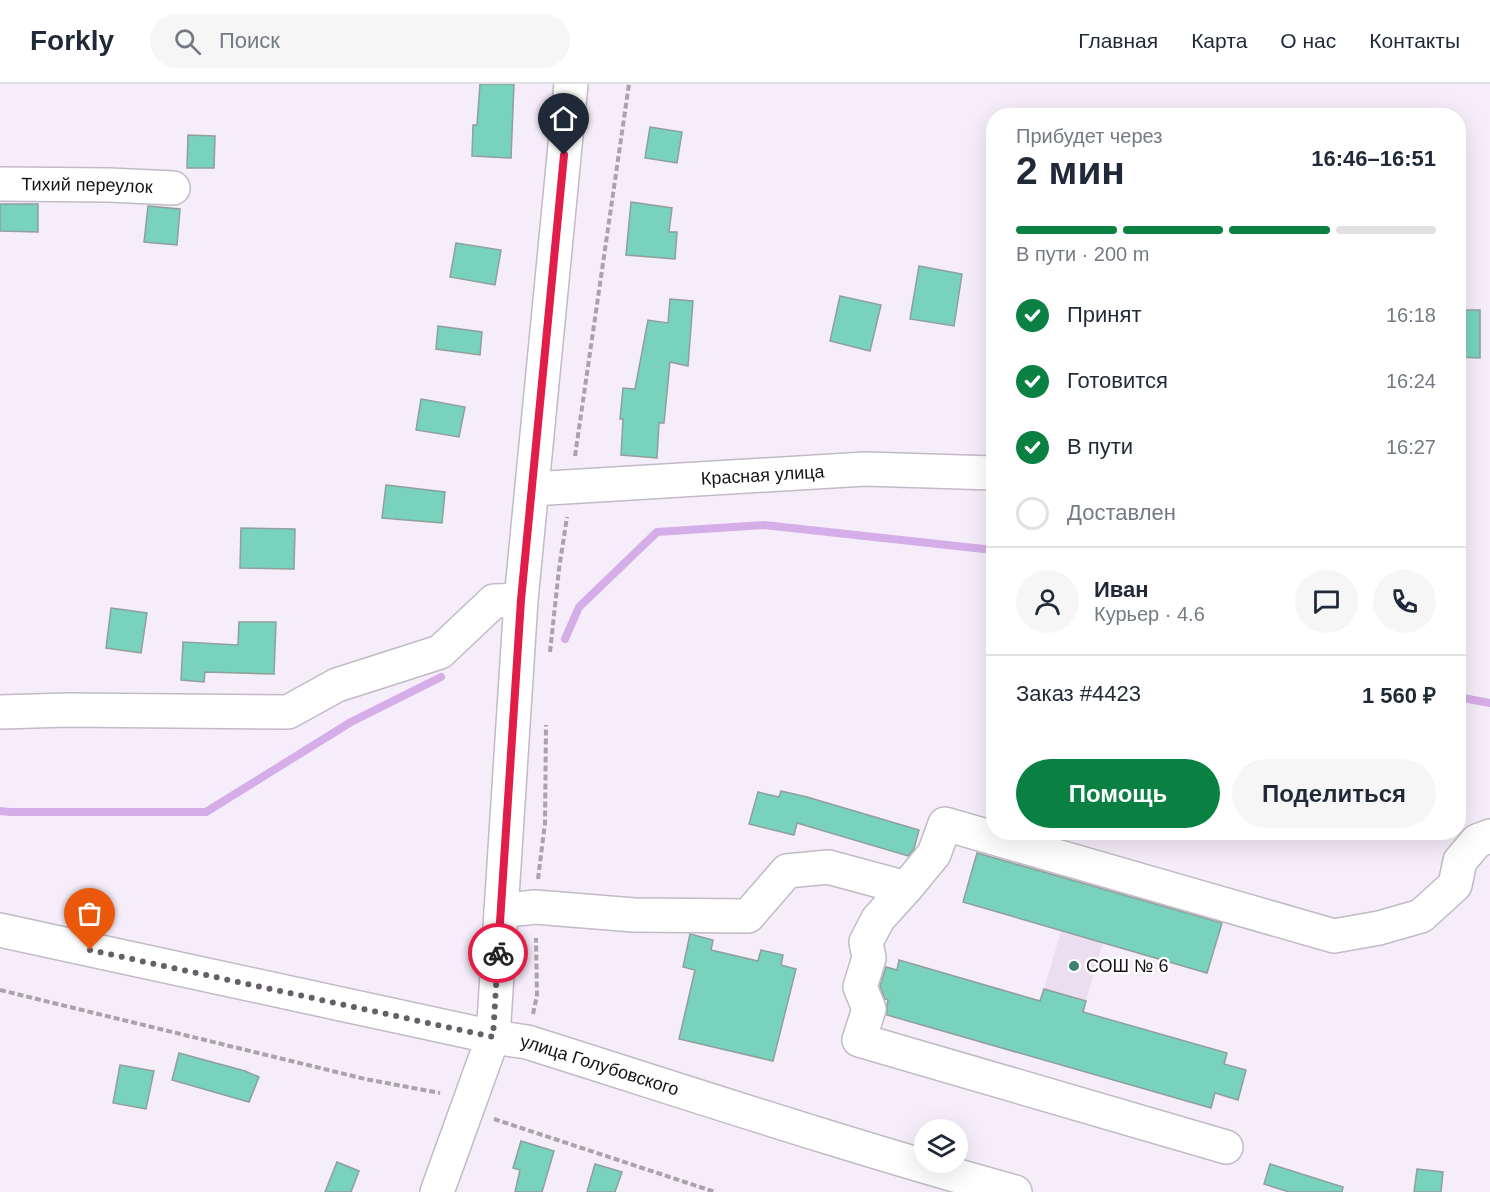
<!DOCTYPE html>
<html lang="ru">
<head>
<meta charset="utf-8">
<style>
	body { margin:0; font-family:Helvetica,sans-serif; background:#f6f6f7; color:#1f2937; height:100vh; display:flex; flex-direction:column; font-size:22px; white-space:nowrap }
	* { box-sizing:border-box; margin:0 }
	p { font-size:20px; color:#747a83 }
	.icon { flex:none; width:33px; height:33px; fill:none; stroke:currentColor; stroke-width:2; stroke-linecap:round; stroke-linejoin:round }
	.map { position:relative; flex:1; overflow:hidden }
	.details { position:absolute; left:986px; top:24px; width:480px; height:732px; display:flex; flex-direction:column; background:#fff; border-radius:24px; box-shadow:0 6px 24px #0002 }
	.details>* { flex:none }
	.controls { position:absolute; left:914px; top:1035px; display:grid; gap:12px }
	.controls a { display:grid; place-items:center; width:54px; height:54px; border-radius:50%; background:#fff; box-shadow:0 6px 24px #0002; font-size:30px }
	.pin { position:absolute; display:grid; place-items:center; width:51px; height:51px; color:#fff; margin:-62px -26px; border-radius:50% 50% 50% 0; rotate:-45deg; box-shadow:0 0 6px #0007 }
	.pin .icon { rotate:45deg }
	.courier { position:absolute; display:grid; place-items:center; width:60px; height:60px; margin:-30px; border:4px solid #e11d48; border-radius:50%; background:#fff; color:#222; box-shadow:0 2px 8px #0007 }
	.headline em { font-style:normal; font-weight:600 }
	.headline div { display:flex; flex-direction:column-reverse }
	.headline { display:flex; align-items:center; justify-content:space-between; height:102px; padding:0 30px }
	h1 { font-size:39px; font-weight:600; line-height:45px }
	.bar { display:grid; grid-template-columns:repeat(4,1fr); gap:9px 6px; align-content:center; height:72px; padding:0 30px }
	.bar i { height:8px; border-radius:4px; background:#e0e1e3 }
	.bar .active { background:#0b8043 }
	.bar p { grid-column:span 4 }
	.line { display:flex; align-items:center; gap:15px; padding:0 30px; border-top:2px solid #e0e1e3 }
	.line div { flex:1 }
	.round { display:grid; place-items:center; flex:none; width:63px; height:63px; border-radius:32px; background:#f6f6f7 }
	ol { padding:0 30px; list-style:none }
	li { display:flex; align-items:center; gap:18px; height:66px }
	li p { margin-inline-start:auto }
	li .icon { padding:6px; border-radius:50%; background:#0b8043; color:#fff; stroke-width:4 }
	li:last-child { color:#747a83 }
	li i { width:33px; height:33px; border:3px solid #e0e1e3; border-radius:50% }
	.button { display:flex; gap:12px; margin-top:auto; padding:12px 30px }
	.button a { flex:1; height:69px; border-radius:36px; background:#0b8043; color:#fff; font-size:24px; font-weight:600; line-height:69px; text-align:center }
	.button a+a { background:#f6f6f7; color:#1f2937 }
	header { display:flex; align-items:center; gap:36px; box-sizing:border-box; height:84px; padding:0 30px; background:#fff; border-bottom:2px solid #e0e1e3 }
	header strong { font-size:28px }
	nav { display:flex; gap:33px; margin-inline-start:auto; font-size:21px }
	.search { width:420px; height:54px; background:#f6f6f7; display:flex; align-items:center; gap:15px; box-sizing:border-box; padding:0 21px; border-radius:33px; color:#747a83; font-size:22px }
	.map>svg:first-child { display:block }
	.built { fill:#eadef0 }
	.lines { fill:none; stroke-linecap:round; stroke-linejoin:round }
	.stream { stroke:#d5ade8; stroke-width:8 }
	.building { fill:#78d2bc; stroke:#909f9b; stroke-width:1.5 }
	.minor-casing { stroke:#c2bac6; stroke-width:36 }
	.path { stroke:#a9a3ac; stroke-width:4; stroke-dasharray:6 3; stroke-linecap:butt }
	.minor { stroke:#fff; stroke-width:33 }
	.done { stroke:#656067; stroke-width:6; stroke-dasharray:0 10.8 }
	.route { stroke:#e11d48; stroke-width:8 }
	.poi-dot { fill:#408272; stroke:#fff; stroke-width:2 }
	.labels { text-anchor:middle; stroke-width:4.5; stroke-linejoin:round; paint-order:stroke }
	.street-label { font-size:18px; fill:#171418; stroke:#fff }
	.poi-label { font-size:18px; fill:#171418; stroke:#fff; text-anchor:start }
</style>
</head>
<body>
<header>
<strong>Forkly</strong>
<div class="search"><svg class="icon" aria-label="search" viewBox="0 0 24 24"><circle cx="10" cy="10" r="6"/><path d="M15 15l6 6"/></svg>Поиск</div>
<nav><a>Главная</a><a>Карта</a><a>О нас</a><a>Контакты</a></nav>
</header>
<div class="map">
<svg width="1490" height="1108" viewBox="0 0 1490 1108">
	<rect width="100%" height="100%" fill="#f5edf9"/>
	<polygon class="built" points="1061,847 1103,858 1086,917 1044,905"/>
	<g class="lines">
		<g class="stream">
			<polyline points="565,555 579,523 657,448 764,441 993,466"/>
			<polyline points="1458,613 1490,619"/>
			<polyline points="0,727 10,728 206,728 351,638 441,593"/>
		</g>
	</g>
	<g class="building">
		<polygon points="480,0 514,0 511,74 472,72 473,41 477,41"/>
		<polygon points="650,43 682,48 677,79 645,74"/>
		<polygon points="188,51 215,52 214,84 187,84"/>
		<polygon points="631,118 672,124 669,148 677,148 675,175 626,171"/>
		<polygon points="0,120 38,120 38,148 0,147"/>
		<polygon points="148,122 180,125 177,161 144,158"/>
		<polygon points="456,159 501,166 495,201 450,193"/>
		<polygon points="919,182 962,190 954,242 910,235"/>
		<polygon points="840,212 881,221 870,267 830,257"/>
		<polygon points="670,215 693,217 688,282 670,278 664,339 659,339 657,374 621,371 623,335 620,335 623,304 635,305 648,236 668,239"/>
		<polygon points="1458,226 1480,226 1480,274 1458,273"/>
		<polygon points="438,242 482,248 480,271 436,265"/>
		<polygon points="421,315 465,323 459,353 416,346"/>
		<polygon points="386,401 445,408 442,439 382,434"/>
		<polygon points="241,444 295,445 294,485 240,484"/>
		<polygon points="111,524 147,529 141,569 106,564"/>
		<polygon points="239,538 276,538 274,590 205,588 204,598 181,596 183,558 238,561"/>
		<polygon points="781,707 807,713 919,746 914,765 908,772 797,739 794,751 749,740 758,708 779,713"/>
		<polygon points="977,769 1222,839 1207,889 963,818"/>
		<polygon points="690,850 713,856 711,866 758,877 761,866 783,871 781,881 796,885 773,977 679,955 695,886 683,883"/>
		<polygon points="899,876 1040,917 1044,905 1086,917 1083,928 1227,969 1224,980 1246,986 1238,1016 1215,1009 1211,1024 887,931 887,921 888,916 885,915 880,902 886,883 897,886"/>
		<polygon points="179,969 245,987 259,993 249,1018 172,996"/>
		<polygon points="120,981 154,987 146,1025 113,1019"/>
		<polygon points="521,1057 554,1067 542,1108 515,1108 520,1086 513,1084"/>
		<polygon points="337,1078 359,1087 351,1108 325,1108"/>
		<polygon points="595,1080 622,1088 615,1108 587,1108"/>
		<polygon points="1270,1080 1343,1103 1342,1108 1289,1108 1264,1100"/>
		<polygon points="1417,1085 1443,1088 1441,1108 1414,1108"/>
	</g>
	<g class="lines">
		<defs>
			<g id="minor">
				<path id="s1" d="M0,100l109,1 64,3"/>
				<path id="s2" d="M532,405l333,-20 128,4"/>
				<polyline points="0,628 68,626 288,628 337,601 440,568 494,517 521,516"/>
				<polyline points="501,827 535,823 634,831 748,832 787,787 828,783 906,804"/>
				<path id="s3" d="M0,846l493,107 34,5c162,51 324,105 488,150"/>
				<polyline points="1226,1063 859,956 869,925 860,903 869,874 866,858 878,835 906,804 934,770 945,740 1334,852 1379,844 1421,832 1455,801 1460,777 1477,757 1490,752"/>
				<polyline points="437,1108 493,953 521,516 571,0"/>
			</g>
		</defs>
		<use href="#minor" class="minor-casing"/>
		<g class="path">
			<polyline points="575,372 629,0"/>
			<polyline points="550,568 559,485 567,433"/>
			<polyline points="538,795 545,739 546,641"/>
			<polyline points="0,906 365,995 440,1009"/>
			<polyline points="533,930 537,911 536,854"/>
			<polyline points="494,1035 715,1108"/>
		</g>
		<use href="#minor" class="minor"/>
	</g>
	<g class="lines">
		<polyline class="done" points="90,866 493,953 498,869"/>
		<polyline class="route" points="498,869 521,516 564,71"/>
	</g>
	<circle class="poi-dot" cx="1074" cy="882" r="6"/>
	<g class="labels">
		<g class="street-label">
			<text dy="6" stroke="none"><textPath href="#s1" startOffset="87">Тихий переулок</textPath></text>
			<text dy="6" stroke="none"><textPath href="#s2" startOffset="231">Красная улица</textPath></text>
			<text dy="6" stroke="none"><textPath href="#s3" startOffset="615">улица Голубовского</textPath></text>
		</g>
		<g class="poi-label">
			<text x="1086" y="888">СОШ № 6</text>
		</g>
	</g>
</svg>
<div class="controls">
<a><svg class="icon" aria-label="layers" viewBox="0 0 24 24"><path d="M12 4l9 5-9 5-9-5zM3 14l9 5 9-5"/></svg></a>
</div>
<div class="pin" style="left:90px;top:866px;background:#ea580c"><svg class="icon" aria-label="bag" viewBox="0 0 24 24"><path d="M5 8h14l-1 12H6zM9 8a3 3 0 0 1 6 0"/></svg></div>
<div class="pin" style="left:564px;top:71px;background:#1f2937"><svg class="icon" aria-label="home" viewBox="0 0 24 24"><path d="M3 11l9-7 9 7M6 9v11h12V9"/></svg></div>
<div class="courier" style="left:498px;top:869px"><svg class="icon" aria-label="bike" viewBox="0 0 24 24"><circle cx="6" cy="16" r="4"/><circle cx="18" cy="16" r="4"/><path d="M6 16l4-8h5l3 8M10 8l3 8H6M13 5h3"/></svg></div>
<section class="details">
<div class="headline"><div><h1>2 мин</h1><p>Прибудет через</p></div><em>16:46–16:51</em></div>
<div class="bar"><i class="active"></i><i class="active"></i><i class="active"></i><i></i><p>В пути · 200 m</p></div>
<ol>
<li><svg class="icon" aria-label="check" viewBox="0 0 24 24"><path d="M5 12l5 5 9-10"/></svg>Принят<p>16:18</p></li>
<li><svg class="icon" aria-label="check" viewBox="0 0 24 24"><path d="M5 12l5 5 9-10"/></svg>Готовится<p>16:24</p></li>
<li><svg class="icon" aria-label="check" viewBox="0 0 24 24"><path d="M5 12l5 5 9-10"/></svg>В пути<p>16:27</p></li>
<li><i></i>Доставлен</li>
</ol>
<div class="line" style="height:108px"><a class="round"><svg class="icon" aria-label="person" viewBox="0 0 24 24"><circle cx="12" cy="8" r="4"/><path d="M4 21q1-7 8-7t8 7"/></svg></a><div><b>Иван</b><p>Курьер · 4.6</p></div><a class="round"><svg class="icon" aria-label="chat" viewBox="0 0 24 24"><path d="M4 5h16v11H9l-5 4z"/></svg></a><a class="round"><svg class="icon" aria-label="phone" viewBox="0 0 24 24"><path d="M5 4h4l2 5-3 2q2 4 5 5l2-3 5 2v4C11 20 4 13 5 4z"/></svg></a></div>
<div class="line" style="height:78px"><div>Заказ #4423</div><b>1 560 ₽</b></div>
<div class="button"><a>Помощь</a><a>Поделиться</a></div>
</section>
</div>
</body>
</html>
